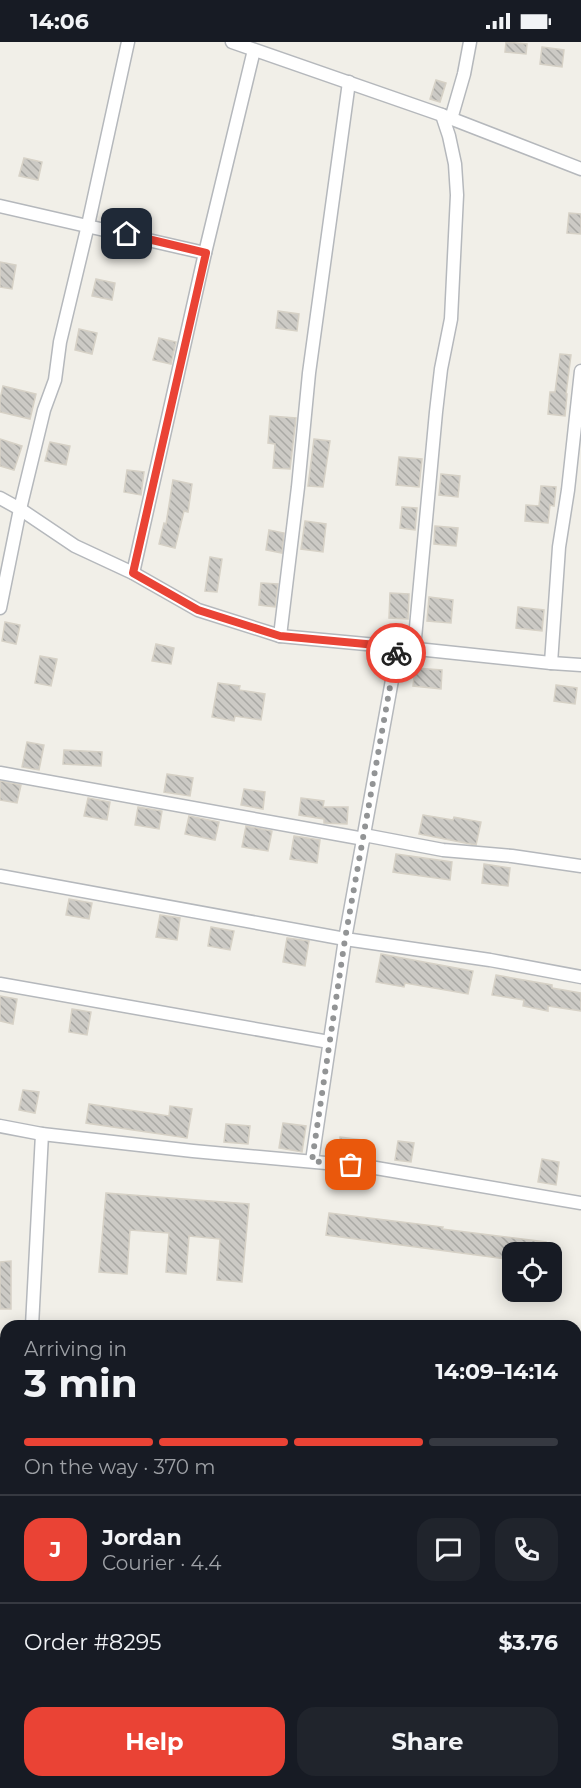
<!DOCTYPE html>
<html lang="en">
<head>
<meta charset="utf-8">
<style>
	body { margin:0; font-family:Montserrat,sans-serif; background:#20242c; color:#f1f3f6; height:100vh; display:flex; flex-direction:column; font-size:22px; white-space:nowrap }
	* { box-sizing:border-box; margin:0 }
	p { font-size:20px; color:#9ea1a6 }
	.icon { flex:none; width:33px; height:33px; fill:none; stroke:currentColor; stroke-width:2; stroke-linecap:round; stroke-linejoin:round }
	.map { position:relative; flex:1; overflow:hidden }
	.side { position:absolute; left:0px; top:1278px; width:582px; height:468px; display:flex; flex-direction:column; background:#171b24; border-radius:18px 18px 0 0; box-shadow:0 3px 15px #0003 }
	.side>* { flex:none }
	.tools { position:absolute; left:502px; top:1200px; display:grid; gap:12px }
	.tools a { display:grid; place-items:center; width:60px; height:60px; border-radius:12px; background:#171b24; box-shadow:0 3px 15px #0003; font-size:30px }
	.pin { position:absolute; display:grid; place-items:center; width:51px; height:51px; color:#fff; margin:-26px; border-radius:12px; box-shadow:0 3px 9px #0006 }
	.courier { position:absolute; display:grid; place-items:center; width:60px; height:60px; margin:-30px; border:4px solid #ea4335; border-radius:50%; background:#fff; color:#222; box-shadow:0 2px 8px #0007 }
	.summary em { font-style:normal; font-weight:700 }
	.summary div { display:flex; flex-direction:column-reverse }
	.summary { display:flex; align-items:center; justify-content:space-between; height:102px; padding:0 24px }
	h1 { font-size:39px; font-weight:700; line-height:45px }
	.bar { display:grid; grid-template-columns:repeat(4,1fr); gap:9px 6px; align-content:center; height:72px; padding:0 24px }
	.bar i { height:8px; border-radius:4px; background:#363941 }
	.bar .on { background:#ea4335 }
	.bar p { grid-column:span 4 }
	.line { display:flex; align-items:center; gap:15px; padding:0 24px; border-top:2px solid #363941 }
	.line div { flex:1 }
	.round { display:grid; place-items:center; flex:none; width:63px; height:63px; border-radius:18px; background:#20242c }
	.primary-button { display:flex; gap:12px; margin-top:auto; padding:12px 24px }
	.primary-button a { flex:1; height:69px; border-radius:18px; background:#ea4335; color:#fff; font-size:24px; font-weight:700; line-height:69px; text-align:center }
	.primary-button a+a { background:#20242c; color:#f1f3f6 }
	.status { display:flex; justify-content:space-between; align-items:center; height:42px; padding:0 30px; background:#171b24; direction:ltr }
	.status svg { height:16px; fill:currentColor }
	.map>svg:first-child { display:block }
	.building { fill:url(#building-back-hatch); stroke:#d6d1c6; stroke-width:1.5 }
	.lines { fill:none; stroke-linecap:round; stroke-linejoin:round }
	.street-casing { stroke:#b5b8bc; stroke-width:15 }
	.street { stroke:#fff; stroke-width:12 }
	.done { stroke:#929495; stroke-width:6; stroke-dasharray:0 10.8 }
	.route { stroke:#ea4335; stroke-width:8 }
</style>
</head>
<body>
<div class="status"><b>14:06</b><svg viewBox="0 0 49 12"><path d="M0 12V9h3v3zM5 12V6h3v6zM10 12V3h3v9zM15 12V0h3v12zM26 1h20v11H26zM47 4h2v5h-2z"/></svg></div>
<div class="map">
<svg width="581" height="1746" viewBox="0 0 581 1746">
	<defs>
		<pattern id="building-back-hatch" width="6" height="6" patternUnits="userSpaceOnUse" patternTransform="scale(1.5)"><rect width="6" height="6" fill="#cccac5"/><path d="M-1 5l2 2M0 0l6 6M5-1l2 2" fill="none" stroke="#a9a8a4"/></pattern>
	</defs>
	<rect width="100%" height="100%" fill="#f1efe8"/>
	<g class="building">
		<polygon points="506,0 527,2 526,12 505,10"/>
		<polygon points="542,5 564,8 562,25 540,22"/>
		<polygon points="436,38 446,41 440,60 430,57"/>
		<polygon points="24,116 42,120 38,138 19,134"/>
		<polygon points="569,171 581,172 581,192 567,191"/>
		<polygon points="0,220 16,223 12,247 0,245"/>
		<polygon points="96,237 115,241 112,258 92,254"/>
		<polygon points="278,269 299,272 297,289 276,286"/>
		<polygon points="79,287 97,291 92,312 75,308"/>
		<polygon points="159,296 176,300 171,322 153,318"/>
		<polygon points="560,312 571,313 566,352 567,352 565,374 548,372 550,350 555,350"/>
		<polygon points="3,344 36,352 30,377 0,370 0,357"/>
		<polygon points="270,374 296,376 290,427 273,426 275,402 268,401"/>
		<polygon points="0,397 22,404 14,428 0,424"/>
		<polygon points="314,397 330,399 323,445 308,444"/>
		<polygon points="50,400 70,404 66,423 45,419"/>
		<polygon points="399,415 422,417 419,445 396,443"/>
		<polygon points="127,428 144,430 141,453 124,450"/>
		<polygon points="441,432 460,434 458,455 439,453"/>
		<polygon points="173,438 192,442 188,470 184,469 175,506 159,502 164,481 166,482"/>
		<polygon points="541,444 556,445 554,464 550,463 548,481 525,479 526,463 539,464"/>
		<polygon points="402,465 417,466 415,488 400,486"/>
		<polygon points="305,479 326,482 323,510 301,507"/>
		<polygon points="435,484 458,486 456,504 434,502"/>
		<polygon points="269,488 284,491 282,511 266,508"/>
		<polygon points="210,515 222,517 217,550 205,549"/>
		<polygon points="261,541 278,542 275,565 259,563"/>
		<polygon points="390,551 409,552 408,577 389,576"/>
		<polygon points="429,555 453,558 451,581 427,579"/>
		<polygon points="518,565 544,568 542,589 516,586"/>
		<polygon points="5,580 20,583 16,602 2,599"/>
		<polygon points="156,602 174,606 171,622 152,619"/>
		<polygon points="40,614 57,617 51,644 35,641"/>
		<polygon points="415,626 442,628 441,647 413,644"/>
		<polygon points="218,641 240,644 239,648 265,652 261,678 235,674 234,679 212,675"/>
		<polygon points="556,643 577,646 575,662 554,659"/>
		<polygon points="27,700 44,703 39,728 22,725"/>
		<polygon points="64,708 102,710 101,724 63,722"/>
		<polygon points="167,732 193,736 190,754 164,750"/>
		<polygon points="0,739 21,743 17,761 0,758"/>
		<polygon points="244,747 265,750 263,767 241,763"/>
		<polygon points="88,756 110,760 107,778 84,774"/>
		<polygon points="301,756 324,759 323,765 348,765 347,782 324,781 324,777 299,773"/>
		<polygon points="138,765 162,769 159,787 135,783"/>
		<polygon points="423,773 453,778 454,775 481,780 476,803 419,792"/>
		<polygon points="189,774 219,780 215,798 185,792"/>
		<polygon points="246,784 272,789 268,809 242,805"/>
		<polygon points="294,794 320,798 317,821 290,817"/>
		<polygon points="396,812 452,820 450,838 393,830"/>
		<polygon points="484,822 510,826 508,844 482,841"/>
		<polygon points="69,857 92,861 89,877 66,873"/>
		<polygon points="160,873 180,876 177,898 156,895"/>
		<polygon points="211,885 234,889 230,908 208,904"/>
		<polygon points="287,896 309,899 305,924 283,920"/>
		<polygon points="381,912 473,929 468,952 405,941 404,945 376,940"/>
		<polygon points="496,933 552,943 552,946 581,951 581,969 548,964 548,969 523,964 524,958 492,953"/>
		<polygon points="0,954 17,957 13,982 0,979"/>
		<polygon points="72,967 91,970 87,993 69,990"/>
		<polygon points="23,1048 39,1050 35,1071 19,1068"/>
		<polygon points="89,1062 169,1074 170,1064 192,1067 187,1096 86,1081"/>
		<polygon points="283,1081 306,1084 302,1110 279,1106"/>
		<polygon points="226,1082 250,1084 248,1102 224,1100"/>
		<polygon points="340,1095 362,1098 360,1116 338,1113"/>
		<polygon points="398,1099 414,1101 411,1120 395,1118"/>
		<polygon points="542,1117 559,1120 556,1143 538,1140"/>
		<polygon points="106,1151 249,1162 242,1240 217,1238 220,1197 189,1194 186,1232 166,1230 169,1191 130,1188 127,1232 99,1230"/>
		<polygon points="329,1171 443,1185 442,1187 546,1200 545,1210 513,1210 513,1218 326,1193"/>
		<polygon points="11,1219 11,1267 0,1267 0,1220"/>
	</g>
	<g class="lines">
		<defs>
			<g id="street">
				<polyline points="232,0 442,73 581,127"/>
				<polyline points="451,77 464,32 470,0"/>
				<polyline points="0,164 205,211"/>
				<polyline points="0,456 20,467 75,504 133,531 198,568 280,594 398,605"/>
				<polyline points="133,531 205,211 254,8"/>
				<polyline points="0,566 20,467 44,368 55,338 60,300 88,183 128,0"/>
				<polyline points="280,594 298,445 309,331 349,40"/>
				<polyline points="414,607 436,370 441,327 451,277 457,153 455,122 449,94 442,73"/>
				<polyline points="551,621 559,505 568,448 581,329"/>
				<polyline points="0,731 364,797"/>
				<polyline points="364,793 443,808 512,814 581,824"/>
				<polyline points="0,834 345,897 490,918 581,935"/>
				<polyline points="0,942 329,1000"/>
				<polyline points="0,1084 42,1092 193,1109 370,1125 581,1161"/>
				<polyline points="312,1119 345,897 398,605 551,621 581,623"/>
				<polyline points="32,1284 42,1092"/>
				<polyline points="213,1740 215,1746"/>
			</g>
		</defs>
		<use href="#street" class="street-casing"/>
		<use href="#street" class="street"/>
	</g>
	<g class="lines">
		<polyline class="done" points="351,1123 312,1119 345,897 396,611"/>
		<polyline class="route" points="127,192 206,211 133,531 198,568 280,594 398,605 396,611"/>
	</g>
</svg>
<div class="tools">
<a><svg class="icon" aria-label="locate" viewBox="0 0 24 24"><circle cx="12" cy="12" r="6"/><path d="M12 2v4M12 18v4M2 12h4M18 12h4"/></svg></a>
</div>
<div class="pin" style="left:351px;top:1123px;background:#ea580c"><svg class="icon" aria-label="bag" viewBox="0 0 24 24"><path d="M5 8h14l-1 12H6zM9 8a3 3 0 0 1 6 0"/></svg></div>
<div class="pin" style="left:127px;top:192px;background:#1f2937"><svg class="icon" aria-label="home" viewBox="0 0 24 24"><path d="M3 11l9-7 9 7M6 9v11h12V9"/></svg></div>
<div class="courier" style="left:396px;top:611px"><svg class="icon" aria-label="bike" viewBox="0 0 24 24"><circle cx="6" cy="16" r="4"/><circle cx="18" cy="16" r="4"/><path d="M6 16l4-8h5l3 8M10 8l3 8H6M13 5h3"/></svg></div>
<section class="side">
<div class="summary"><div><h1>3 min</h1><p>Arriving in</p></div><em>14:09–14:14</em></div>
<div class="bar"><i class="on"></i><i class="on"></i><i class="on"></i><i></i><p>On the way · 370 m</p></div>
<div class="line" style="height:108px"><b class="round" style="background:#ea4335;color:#fff">J</b><div><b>Jordan</b><p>Courier · 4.4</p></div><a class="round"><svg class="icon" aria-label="chat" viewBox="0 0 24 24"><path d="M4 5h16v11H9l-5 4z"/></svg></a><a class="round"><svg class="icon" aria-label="phone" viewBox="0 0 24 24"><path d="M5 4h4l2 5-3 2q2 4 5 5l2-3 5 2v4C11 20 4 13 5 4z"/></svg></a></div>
<div class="line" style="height:78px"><div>Order #8295</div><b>$3.76</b></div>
<div class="primary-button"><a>Help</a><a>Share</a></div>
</section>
</div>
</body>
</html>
